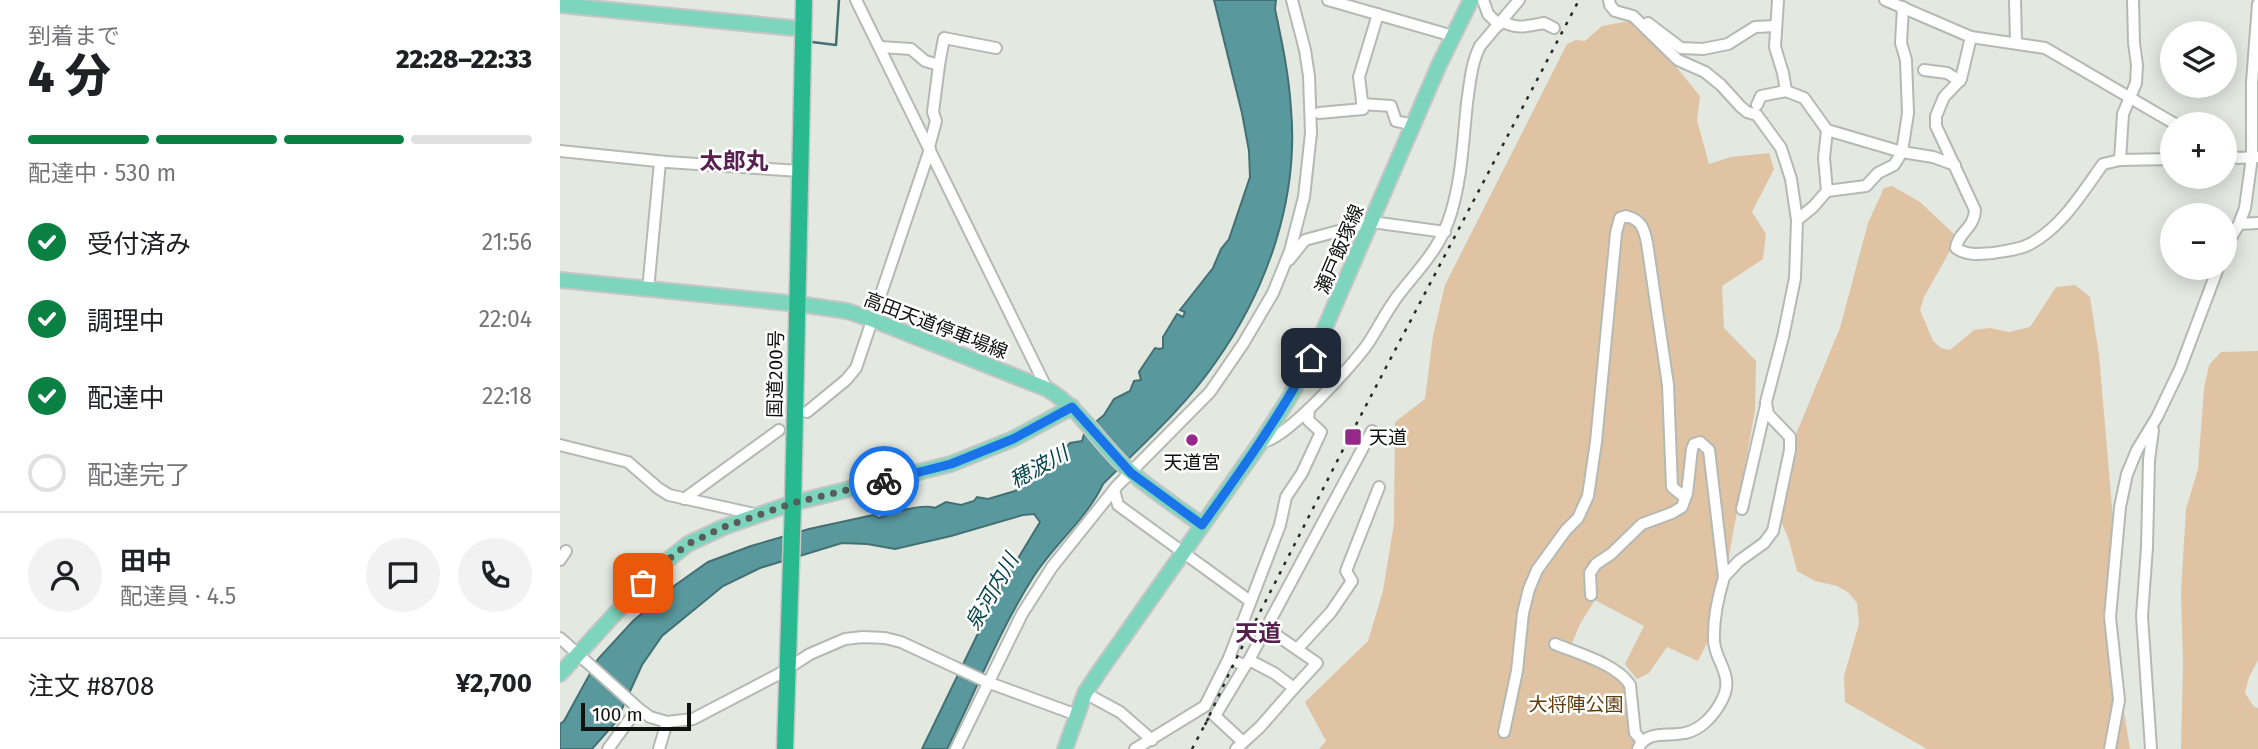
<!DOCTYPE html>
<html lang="ja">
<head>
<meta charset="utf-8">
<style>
	body { margin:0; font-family:"Fira Sans","Noto Sans JP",sans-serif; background:#f2f2f2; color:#202124; height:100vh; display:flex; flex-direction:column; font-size:26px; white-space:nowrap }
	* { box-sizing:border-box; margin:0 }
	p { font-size:23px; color:#757577 }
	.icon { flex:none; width:38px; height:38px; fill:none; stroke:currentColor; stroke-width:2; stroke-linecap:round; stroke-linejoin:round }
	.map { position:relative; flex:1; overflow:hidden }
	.drawer { display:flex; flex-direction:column; background:#fff; width:560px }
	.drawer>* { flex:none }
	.tools { position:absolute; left:1600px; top:21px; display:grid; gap:14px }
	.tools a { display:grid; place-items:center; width:77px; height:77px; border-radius:50%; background:#fff; box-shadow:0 4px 18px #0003; font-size:35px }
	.scale { position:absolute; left:21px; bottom:18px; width:110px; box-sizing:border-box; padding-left:7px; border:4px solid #0f110f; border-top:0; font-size:19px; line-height:24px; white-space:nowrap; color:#0f110f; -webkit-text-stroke:5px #fff; paint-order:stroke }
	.pin { position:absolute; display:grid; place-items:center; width:60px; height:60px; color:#fff; margin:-30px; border-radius:14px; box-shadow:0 4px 10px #0006 }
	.courier { position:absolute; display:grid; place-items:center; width:70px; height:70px; margin:-35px; border:5px solid #1a73e8; border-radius:50%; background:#fff; color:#222; box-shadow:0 2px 9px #0007 }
	.overview em { font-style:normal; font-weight:800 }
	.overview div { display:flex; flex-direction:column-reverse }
	.overview { display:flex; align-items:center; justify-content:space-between; height:119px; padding:0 28px }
	h1 { font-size:46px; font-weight:800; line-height:52px }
	.bar { display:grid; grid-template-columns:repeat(4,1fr); gap:10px 7px; align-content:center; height:84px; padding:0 28px }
	.bar i { height:9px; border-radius:5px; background:#e0e0e0 }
	.bar .active { background:#0b8043 }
	.bar p { grid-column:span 4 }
	.line { display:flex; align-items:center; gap:18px; padding:0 28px; border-top:2px solid #e0e0e0 }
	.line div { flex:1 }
	.round { display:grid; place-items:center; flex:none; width:74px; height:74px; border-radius:37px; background:#f2f2f2 }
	ol { padding:0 28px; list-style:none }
	li { display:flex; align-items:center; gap:21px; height:77px }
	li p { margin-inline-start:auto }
	li .icon { padding:7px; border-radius:50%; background:#0b8043; color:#fff; stroke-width:4 }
	li:last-child { color:#757577 }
	li i { width:38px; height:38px; border:4px solid #e0e0e0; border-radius:50% }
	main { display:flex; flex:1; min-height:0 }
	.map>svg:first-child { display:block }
	.green { fill:#dfc3a3 }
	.water { fill:#59999e; stroke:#437073; stroke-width:2 }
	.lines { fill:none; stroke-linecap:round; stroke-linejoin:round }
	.stream { stroke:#437073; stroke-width:2.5 }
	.minor-casing { stroke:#b5b9b3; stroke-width:14 }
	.major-casing { stroke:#c5c6c5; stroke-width:18 }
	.highway-casing { stroke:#c5c6c5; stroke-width:19 }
	.minor { stroke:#fff; stroke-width:10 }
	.major { stroke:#7ed5bd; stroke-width:14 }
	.highway { stroke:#28b991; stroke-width:16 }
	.rail { stroke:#272926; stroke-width:2.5; stroke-dasharray:3.5 7; stroke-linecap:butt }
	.done { stroke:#595c58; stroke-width:7; stroke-dasharray:0 12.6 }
	.route { stroke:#1a73e8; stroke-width:9 }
	.poi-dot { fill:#952889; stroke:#fff; stroke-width:2.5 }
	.labels { text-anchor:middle; stroke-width:5; stroke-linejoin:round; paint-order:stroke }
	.street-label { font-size:19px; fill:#0f110f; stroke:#fff }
	.poi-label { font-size:19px; fill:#0f110f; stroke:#fff; text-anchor:start }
	.park-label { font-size:19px; fill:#5d3c0a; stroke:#fff }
	.water-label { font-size:21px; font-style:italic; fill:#08464a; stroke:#fff }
	.quarter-label { font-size:23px; font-weight:bold; fill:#56214f; stroke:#fff }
</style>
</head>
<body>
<main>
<section class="drawer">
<div class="overview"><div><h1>4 分</h1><p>到着まで</p></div><em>22:28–22:33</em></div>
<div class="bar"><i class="active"></i><i class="active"></i><i class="active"></i><i></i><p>配達中 · 530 m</p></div>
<ol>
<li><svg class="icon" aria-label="check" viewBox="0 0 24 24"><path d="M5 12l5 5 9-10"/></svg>受付済み<p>21:56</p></li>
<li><svg class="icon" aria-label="check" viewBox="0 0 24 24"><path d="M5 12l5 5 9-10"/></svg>調理中<p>22:04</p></li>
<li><svg class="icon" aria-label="check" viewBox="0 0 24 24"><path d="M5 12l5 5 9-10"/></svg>配達中<p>22:18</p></li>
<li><i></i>配達完了</li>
</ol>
<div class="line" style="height:126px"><a class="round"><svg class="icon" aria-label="person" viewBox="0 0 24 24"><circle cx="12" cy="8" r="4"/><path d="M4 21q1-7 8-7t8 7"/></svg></a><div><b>田中</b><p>配達員 · 4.5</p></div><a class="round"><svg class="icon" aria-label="chat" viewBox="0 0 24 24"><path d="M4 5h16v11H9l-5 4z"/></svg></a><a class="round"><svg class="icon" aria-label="phone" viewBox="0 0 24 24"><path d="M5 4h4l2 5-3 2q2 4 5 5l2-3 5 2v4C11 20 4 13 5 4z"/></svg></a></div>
<div class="line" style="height:91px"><div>注文 #8708</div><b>¥2,700</b></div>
</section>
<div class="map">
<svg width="1698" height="749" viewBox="0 0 1698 749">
	<rect width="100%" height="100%" fill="#e3e8e1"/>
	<g class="green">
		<polygon points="1069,21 1112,62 1140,96 1137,120 1149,164 1171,157 1209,153 1214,169 1192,212 1206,234 1203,259 1162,286 1164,328 1196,361 1195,410 1169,556 1157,577 1148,641 1138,661 1107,647 1089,673 1077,679 1065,664 1084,626 1035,600 1020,624 1008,653 1040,667 1066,684 1070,725 1076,744 1075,749 759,749 766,741 745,702 808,641 823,591 834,523 835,422 865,399 873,336 885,285 1007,44 1016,40 1025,41 1042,26"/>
		<polygon points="1332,186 1360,202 1394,234 1395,242 1364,297 1360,310 1373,341 1381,348 1390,350 1414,330 1430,328 1449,332 1470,327 1496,287 1515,285 1530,297 1539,355 1552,507 1557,668 1570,749 1367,749 1285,702 1284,676 1299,624 1297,603 1288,592 1277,586 1255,581 1237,571 1229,540 1216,509 1234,439 1280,328 1308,223 1324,188"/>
		<polygon points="1698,351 1698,660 1689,677 1685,693 1694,707 1698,708 1698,749 1621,749 1623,665 1621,592 1626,509 1638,469 1644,389 1649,365 1661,352"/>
	</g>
	<path class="water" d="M654,0h62l-1,9c7,33 14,66 16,100 8,90 -24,181 -76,254 -31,45 -74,83 -112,121 -17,36 -50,61 -71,95 -34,54 -57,114 -85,170h-25l77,-159 41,-68 -6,-8 -11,1 -72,21 -56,13 -28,-5 -25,-1 -82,25 -37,18 -61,50 -20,29 -26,57 -24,27h-32v-25l4,-3 34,-62 35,-38 41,-35 34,-24 43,-16 58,-17 64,-14 6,3c13,-5 43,-15 56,-10l11,-6 15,3 13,-4 3,-4 11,2 27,-8 25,-17 30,-31 12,-2 3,-10 19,-16 10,-16 16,-8 4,-10 7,-1 -2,-8 16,-24 5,1 3,-1v-11l14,-23 6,3 2,-5 -5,-2 33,-42 8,-19 8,-10 21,-62 -1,-26 -7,-38z"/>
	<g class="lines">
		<polyline class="stream" points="252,42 276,45 279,0"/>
		<defs>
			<g id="minor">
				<polyline points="296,0 487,389"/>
				<polyline points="768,0 893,36"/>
				<polyline points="923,0 928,14 939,25"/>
				<polyline points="1049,0 1050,5 1055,11 1073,16 1118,60 1145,72 1161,85 1180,106 1187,112 1197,115 1221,148 1231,179 1237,220 1235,278 1223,337 1206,402 1208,414 1230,437 1230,450 1213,531 1204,543 1179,561 1164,577"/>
				<polyline points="1218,0 1215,47 1223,73 1226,91 1244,98 1267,130 1342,152 1373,157 1395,165"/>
				<polyline points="1325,0 1411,37 1485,48 1615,124"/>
				<polyline points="1455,0 1456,43"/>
				<path d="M942,21c15,9 26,5 42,2l10,5"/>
				<polyline points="1088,23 1121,48 1143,49 1168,44 1195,27 1216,26"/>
				<path d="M1411,37l-10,42 -17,18 -8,19v10l39,84c-1,19 -17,22 -19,38 11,8 24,6 37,5 12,-2 26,-3 37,-9 32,-17 52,-51 73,-80l17,-4 52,-1"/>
				<polyline points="320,47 351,49 365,61 379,65 384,38 436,48"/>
				<polyline points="1364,70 1387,73 1400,81"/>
				<polyline points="802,104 831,106 836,121 853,125"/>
				<polyline points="1197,105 1201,96 1226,91"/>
				<polyline points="759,113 803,109 799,77 818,14"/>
				<polyline points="1267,130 1264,158 1267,191"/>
				<polyline points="369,147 376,121 373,112 379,65"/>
				<polyline points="0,151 107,162 240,171"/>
				<polyline points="1664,153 1678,158 1698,157"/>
				<polyline points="1560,160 1563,114 1576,83 1577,65 1574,43 1573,0"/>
				<polyline points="1237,220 1253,207 1267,191 1306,186 1318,173 1334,165 1342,152 1348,113 1346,60 1341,43 1343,7"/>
				<polyline points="1679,224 1698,223"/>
				<polyline points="1664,250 1679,224 1685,208 1692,157 1692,82 1698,4"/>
				<polyline points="729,260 745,240 812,222 885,232"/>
				<polyline points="88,290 100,162"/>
				<polyline points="247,412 286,380 296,368 370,149"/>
				<path d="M701,442c21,2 95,-80 108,-100 9,-14 17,-30 28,-45 22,-29 43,-47 54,-84 11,-36 12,-73 16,-110 3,-20 4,-39 13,-57l39,-46"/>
				<polyline points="0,445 68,462 98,488 109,495 199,515"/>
				<polyline points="554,490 558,505 690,601"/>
				<polyline points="124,499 219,430"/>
				<polyline points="1182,509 1206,405"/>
				<polyline points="0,560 6,551"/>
				<polyline points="1031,595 1030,573 1036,564 1051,554 1082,524 1112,513 1122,507 1127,493"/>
				<polyline points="706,628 757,663 734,688"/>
				<polyline points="0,638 78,708 90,717 107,722 133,719 219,674 250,654 285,639 303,637 325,638 341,642 427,682 517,715"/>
				<path d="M995,644c22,9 62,20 75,41l5,48 7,8"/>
				<polyline points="738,648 771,612 792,581 786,571 819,487"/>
				<polyline points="669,658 685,666 689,660 714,673 734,688 700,727 676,749"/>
				<polyline points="689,660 812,431"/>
				<polyline points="525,693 560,712 592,740"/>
				<path d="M944,732l13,-61 6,-58 6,-24 8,-19 29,-40 12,-12 10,-22 8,-54 20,-209 4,-15 6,-2c16,4 18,13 21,27l21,142 4,102 10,8 5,-2 5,-44 2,-5 6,-2 9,8 15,127c-6,20 -11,42 -10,64 1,21 22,35 7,61 -7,13 -20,28 -36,31 -17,4 -38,-4 -47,16"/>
				<polyline points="683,742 655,716 685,666"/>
				<polyline points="48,749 78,708"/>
				<polyline points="99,749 107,722"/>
				<polyline points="396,749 462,614 492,567 557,486 650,392 683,344 713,293 730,251 744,197 751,133 749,76 745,50 732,0"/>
				<polyline points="575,749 645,706 669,658 720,525 726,497 742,473 761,432 748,420 749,409"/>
				<polyline points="1550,749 1559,700 1550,617 1560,507 1567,474 1577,450 1597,417 1620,369 1658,268"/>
				<polyline points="1591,749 1582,616 1587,547 1589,460 1593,430"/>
			</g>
			<g id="major">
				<polyline points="0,5 243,29"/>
				<path d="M0,280l238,24 49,7 24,8 176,70c36,21 54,58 85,84 22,19 47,35 70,52"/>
				<polyline points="0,674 95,570 128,544 164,527 233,503 391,464 453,439 512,407"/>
				<polyline points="505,749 525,693 539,672 701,442 731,395 760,339 879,65 911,0"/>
			</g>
			<polyline id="highway" points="225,749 233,503 244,0"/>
		</defs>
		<use href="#minor" class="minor-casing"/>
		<use href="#major" class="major-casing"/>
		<use href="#highway" class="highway-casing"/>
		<use href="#minor" class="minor"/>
		<use href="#major" class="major"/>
		<use href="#highway" class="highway"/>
		<g class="rail">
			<polyline points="645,725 675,661 790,436 1019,0"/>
			<polyline points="632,749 649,717"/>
		</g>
	</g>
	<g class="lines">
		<polyline class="done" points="83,583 95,570 128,544 164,527 233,503 324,481"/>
		<path class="route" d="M324,481l67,-17 62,-25 59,-32 59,66 71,52c39,-54 77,-108 109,-167"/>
	</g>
	<g class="poi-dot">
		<rect x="784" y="428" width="18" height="18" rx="3.5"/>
		<circle cx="632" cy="440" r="7"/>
	</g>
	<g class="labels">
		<g class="street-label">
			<text transform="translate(779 249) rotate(-67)" y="7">瀬戸飯塚線</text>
			<text transform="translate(376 325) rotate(21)" y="7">高田天道停車場線</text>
			<text transform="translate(215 374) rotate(-89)" y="7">国道200号</text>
		</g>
		<g class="poi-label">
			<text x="809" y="444">天道</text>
			<text x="632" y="469" text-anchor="middle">天道宮</text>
		</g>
		<g class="park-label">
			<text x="1016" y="711">大将陣公園</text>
		</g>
		<g class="water-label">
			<text transform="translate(479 467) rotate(-29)" y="7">穂波川</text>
			<text transform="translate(432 592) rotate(-60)" y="7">泉河内川</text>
		</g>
		<g class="quarter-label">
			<text x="174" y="169">太郎丸</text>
			<text x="698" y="641">天道</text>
		</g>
	</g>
</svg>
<div class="tools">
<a><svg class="icon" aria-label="layers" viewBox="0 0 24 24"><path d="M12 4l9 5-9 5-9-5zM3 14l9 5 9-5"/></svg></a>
<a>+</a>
<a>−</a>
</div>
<div class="scale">100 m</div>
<div class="pin" style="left:83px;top:583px;background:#ea580c"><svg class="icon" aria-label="bag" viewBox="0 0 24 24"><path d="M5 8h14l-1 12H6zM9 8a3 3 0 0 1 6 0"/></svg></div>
<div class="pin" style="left:751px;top:358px;background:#1f2937"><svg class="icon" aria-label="home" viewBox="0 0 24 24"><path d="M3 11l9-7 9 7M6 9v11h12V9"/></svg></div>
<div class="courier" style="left:324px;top:481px"><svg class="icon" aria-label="bike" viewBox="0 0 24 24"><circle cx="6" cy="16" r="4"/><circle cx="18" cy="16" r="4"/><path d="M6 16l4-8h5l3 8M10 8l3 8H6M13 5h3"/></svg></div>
</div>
</main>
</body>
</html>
